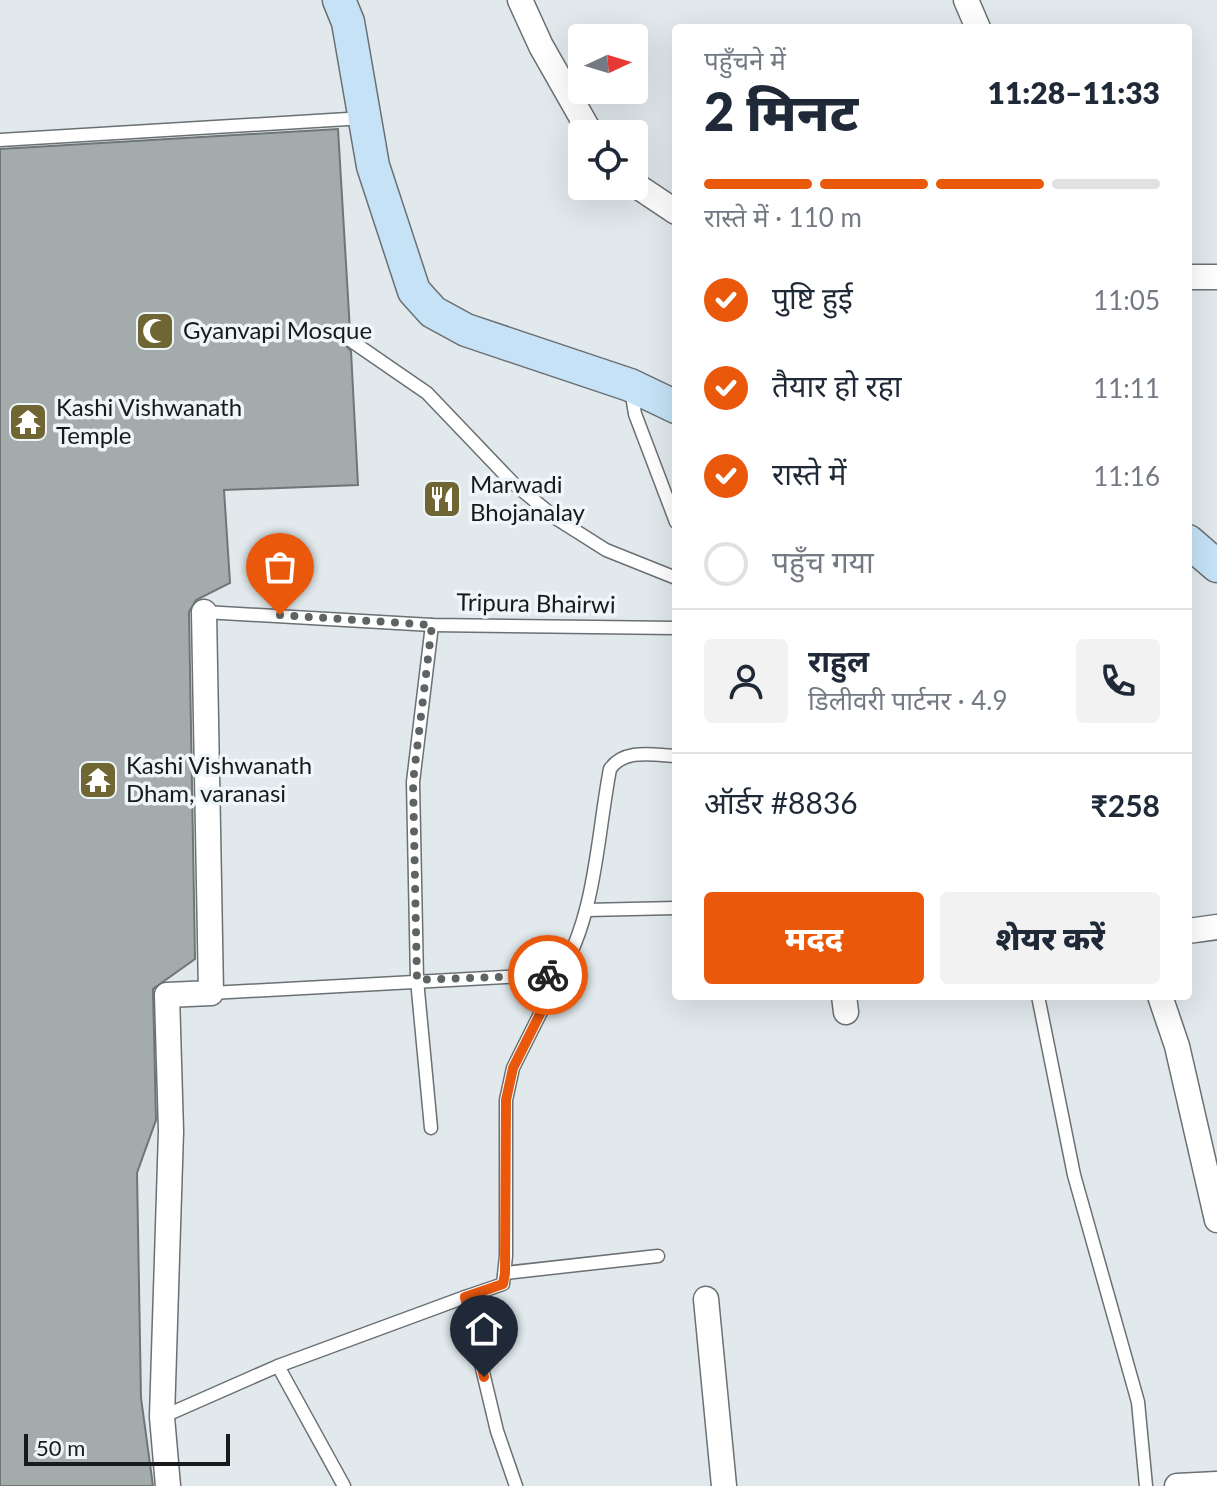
<!DOCTYPE html>
<html lang="hi">
<head>
<meta charset="utf-8">
<style>
	body { margin:0; font-family:Lato,"Noto Sans Devanagari",sans-serif; background:#f2f2f3; color:#1f2937; height:100vh; display:flex; flex-direction:column; font-size:30px; white-space:nowrap }
	* { box-sizing:border-box; margin:0 }
	p { font-size:26px; color:#747a83 }
	.icon { flex:none; width:44px; height:44px; fill:none; stroke:currentColor; stroke-width:2; stroke-linecap:round; stroke-linejoin:round }
	.map { position:relative; flex:1; overflow:hidden }
	.side { position:absolute; left:672px; top:24px; width:520px; height:976px; display:flex; flex-direction:column; background:#fff; border-radius:8px; box-shadow:0 8px 32px #0002 }
	.side>* { flex:none }
	.needle { width:52px; rotate:86deg }
	.buttons { position:absolute; left:568px; top:24px; display:grid; gap:16px }
	.buttons a { display:grid; place-items:center; width:80px; height:80px; border-radius:8px; background:#fff; box-shadow:0 8px 32px #0002; font-size:40px }
	.scale { position:absolute; left:24px; bottom:20px; width:206px; box-sizing:border-box; padding-left:8px; border:4px solid #181b1b; border-top:0; font-size:22px; line-height:28px; white-space:nowrap; color:#181b1b; -webkit-text-stroke:6px #eef6f9; paint-order:stroke }
	.pin { position:absolute; display:grid; place-items:center; width:68px; height:68px; color:#fff; margin:-82px -34px; border-radius:50% 50% 50% 0; rotate:-45deg; box-shadow:0 0 8px #0007 }
	.pin .icon { rotate:45deg }
	.courier { position:absolute; display:grid; place-items:center; width:80px; height:80px; margin:-40px; border:6px solid #ea580c; border-radius:50%; background:#fff; color:#222; box-shadow:0 2px 10px #0007 }
	.headline em { font-style:normal; font-weight:800 }
	.headline div { display:flex; flex-direction:column-reverse }
	.headline { display:flex; align-items:center; justify-content:space-between; height:136px; padding:0 32px }
	h1 { font-size:52px; font-weight:800; line-height:60px }
	.bar { display:grid; grid-template-columns:repeat(4,1fr); gap:12px 8px; align-content:center; height:96px; padding:0 32px }
	.bar i { height:10px; border-radius:6px; background:#e0e1e3 }
	.bar .on { background:#ea580c }
	.bar p { grid-column:span 4 }
	.line { display:flex; align-items:center; gap:20px; padding:0 32px; border-top:2px solid #e0e1e3 }
	.line div { flex:1 }
	.round { display:grid; place-items:center; flex:none; width:84px; height:84px; border-radius:8px; background:#f2f2f3 }
	ol { padding:0 32px; list-style:none }
	li { display:flex; align-items:center; gap:24px; height:88px }
	li p { margin-inline-start:auto }
	li .icon { padding:8px; border-radius:50%; background:#ea580c; color:#fff; stroke-width:4 }
	li:last-child { color:#747a83 }
	li i { width:44px; height:44px; border:4px solid #e0e1e3; border-radius:50% }
	.button { display:flex; gap:16px; margin-top:auto; padding:16px 32px }
	.button a { flex:1; height:92px; border-radius:8px; background:#ea580c; color:#fff; font-size:32px; font-weight:800; line-height:92px; text-align:center }
	.button a+a { background:#f2f2f3; color:#1f2937 }
	.map>svg:first-child { display:block }
	.building { fill:#a4acab; stroke:#6f7676; stroke-width:2 }
	.lines { fill:none; stroke-linecap:round; stroke-linejoin:round }
	.lane-casing { stroke:#6a7073; stroke-width:15 }
	.street-casing { stroke:#6a7073; stroke-width:27 }
	.secondary-casing { stroke:#6a7073; stroke-width:35 }
	.lane { stroke:#fff; stroke-width:12 }
	.street { stroke:#fff; stroke-width:24 }
	.secondary { stroke:#c5e2f6; stroke-width:32 }
	.done { stroke:#5e6364; stroke-width:8; stroke-dasharray:0 14.4 }
	.route { stroke:#ea580c; stroke-width:10 }
	.labels { text-anchor:middle; stroke-width:7; stroke-linejoin:round; paint-order:stroke }
	.poi-label { font-size:24px; fill:#181b1b; stroke:#eef6f9; text-anchor:start }
	.street-label { font-size:24px; fill:#181b1b; stroke:#eef6f9 }
</style>
</head>
<body>
<div class="map">
<svg width="1217" height="1486" viewBox="0 0 1217 1486">
	<rect width="100%" height="100%" fill="#e1e9ec"/>
	<polygon class="building" points="338,129 350,331 341,340 351,351 358,485 224,490 230,583 196,600 189,612 195,959 153,989 156,1120 137,1173 141,1398 153,1486 0,1486 0,149"/>
	<g class="lines">
		<defs>
			<g id="lane">
				<polyline points="0,140 364,118"/>
				<polyline points="350,340 427,393 513,483 557,519 606,550 676,578"/>
				<polyline points="631,389 635,414 676,522"/>
				<polyline points="204,612 432,625 676,628"/>
				<polyline points="586,910 676,908"/>
				<path d="M560,974c36,-60 37,-137 50,-205 14,-21 44,-14 66,-13"/>
				<polyline points="211,993 560,974 513,1068 506,1100 506,1256 503,1284 465,1297 497,1431 516,1486"/>
				<polyline points="1038,996 1074,1175 1138,1402 1146,1486"/>
				<polyline points="431,1128 417,980 413,782 432,625"/>
				<polyline points="505,1273 658,1256"/>
				<polyline points="278,1366 344,1486"/>
				<polyline points="162,1417 278,1366 465,1297"/>
			</g>
			<g id="street">
				<polyline points="520,0 541,46 591,134"/>
				<polyline points="966,0 978,28"/>
				<polyline points="634,184 676,212"/>
				<polyline points="1188,277 1217,277"/>
				<polyline points="1188,931 1217,927"/>
				<polyline points="844,996 846,1012"/>
				<polyline points="1160,996 1177,1046 1217,1220"/>
				<polyline points="706,1299 724,1486"/>
				<polyline points="168,1486 162,1417 171,1131 167,995 211,993 204,612"/>
				<polyline points="1177,1486 1217,1484"/>
			</g>
			<g id="secondary">
				<polyline points="339,0 348,22 373,166 414,291 433,312 466,330 630,385 676,407"/>
				<polyline points="1188,541 1217,566"/>
			</g>
		</defs>
		<use href="#lane" class="lane-casing"/>
		<use href="#street" class="street-casing"/>
		<use href="#secondary" class="secondary-casing"/>
		<use href="#lane" class="lane"/>
		<use href="#street" class="street"/>
		<use href="#secondary" class="secondary"/>
	</g>
	<g class="lines">
		<polyline class="done" points="280,615 432,625 413,782 417,980 548,975"/>
		<polyline class="route" points="484,1377 465,1297 503,1284 505,1273 506,1100 513,1068 560,974 548,975"/>
	</g>
	<defs>
		<symbol id="mosque-square" viewBox="-11 -11 22 22"><rect x="-9" y="-9" width="18" height="18" rx="4" fill="#706633" stroke="#eef6f9"/><path d="M3.5-4.9A6 6 0 1 0 3.5 4.9A5 5 0 1 1 3.5-4.9Z" fill="#fff"/></symbol>
		<symbol id="temple-square" viewBox="-11 -11 22 22"><rect x="-9" y="-9" width="18" height="18" rx="4" fill="#706633" stroke="#eef6f9"/><path d="M0-6L5-2H3V0L6.5 2.5H4V6H1.5V3h-3V6H-4V2.5H-6.5L-3 0V-2H-5Z" fill="#fff"/></symbol>
		<symbol id="restaurant-square" viewBox="-11 -11 22 22"><rect x="-9" y="-9" width="18" height="18" rx="4" fill="#706633" stroke="#eef6f9"/><path d="M-5-6h1v4h1v-4h1v4h1v-4h1v5L-1.5 .5V6h-2V.5L-5-1ZM5-6V6H3V1.5H1.5Q1.5-4 5-6Z" fill="#fff"/></symbol>
	</defs>
	<g fill-rule="evenodd">
		<use href="#mosque-square" x="133" y="309" width="44" height="44"/>
		<use href="#temple-square" x="6" y="400" width="44" height="44"/>
		<use href="#restaurant-square" x="420" y="477" width="44" height="44"/>
		<use href="#temple-square" x="76" y="758" width="44" height="44"/>
	</g>
	<g class="labels">
		<g class="poi-label">
			<text x="183" y="339">Gyanvapi Mosque</text>
			<text x="56" y="416">Kashi Vishwanath<tspan x="56" dy="28">Temple</tspan></text>
			<text x="470" y="493">Marwadi<tspan x="470" dy="28">Bhojanalay</tspan></text>
			<text x="126" y="774">Kashi Vishwanath<tspan x="126" dy="28">Dham, varanasi</tspan></text>
		</g>
		<g class="street-label">
			<text transform="translate(536 604) rotate(1)" y="8">Tripura Bhairwi</text>
		</g>
	</g>
</svg>
<div class="buttons">
<a><svg class="needle" viewBox="-14 -14 28 28"><path d="M0-13l5 13h-10z" fill="#e53935"/><path d="M0 13l5-13h-10z" fill="#747a83"/></svg></a>
<a><svg class="icon" aria-label="locate" viewBox="0 0 24 24"><circle cx="12" cy="12" r="6"/><path d="M12 2v4M12 18v4M2 12h4M18 12h4"/></svg></a>
</div>
<div class="scale">50 m</div>
<div class="pin" style="left:280px;top:615px;background:#ea580c"><svg class="icon" aria-label="bag" viewBox="0 0 24 24"><path d="M5 8h14l-1 12H6zM9 8a3 3 0 0 1 6 0"/></svg></div>
<div class="pin" style="left:484px;top:1377px;background:#1f2937"><svg class="icon" aria-label="home" viewBox="0 0 24 24"><path d="M3 11l9-7 9 7M6 9v11h12V9"/></svg></div>
<div class="courier" style="left:548px;top:975px"><svg class="icon" aria-label="bike" viewBox="0 0 24 24"><circle cx="6" cy="16" r="4"/><circle cx="18" cy="16" r="4"/><path d="M6 16l4-8h5l3 8M10 8l3 8H6M13 5h3"/></svg></div>
<section class="side">
<div class="headline"><div><h1>2 मिनट</h1><p>पहुँचने में</p></div><em>11:28–11:33</em></div>
<div class="bar"><i class="on"></i><i class="on"></i><i class="on"></i><i></i><p>रास्ते में · 110 m</p></div>
<ol>
<li><svg class="icon" aria-label="check" viewBox="0 0 24 24"><path d="M5 12l5 5 9-10"/></svg>पुष्टि हुई<p>11:05</p></li>
<li><svg class="icon" aria-label="check" viewBox="0 0 24 24"><path d="M5 12l5 5 9-10"/></svg>तैयार हो रहा<p>11:11</p></li>
<li><svg class="icon" aria-label="check" viewBox="0 0 24 24"><path d="M5 12l5 5 9-10"/></svg>रास्ते में<p>11:16</p></li>
<li><i></i>पहुँच गया</li>
</ol>
<div class="line" style="height:144px"><a class="round"><svg class="icon" aria-label="person" viewBox="0 0 24 24"><circle cx="12" cy="8" r="4"/><path d="M4 21q1-7 8-7t8 7"/></svg></a><div><b>राहुल</b><p>डिलीवरी पार्टनर · 4.9</p></div><a class="round"><svg class="icon" aria-label="phone" viewBox="0 0 24 24"><path d="M5 4h4l2 5-3 2q2 4 5 5l2-3 5 2v4C11 20 4 13 5 4z"/></svg></a></div>
<div class="line" style="height:104px"><div>ऑर्डर #8836</div><b>₹258</b></div>
<div class="button"><a>मदद</a><a>शेयर करें</a></div>
</section>
</div>
</body>
</html>
